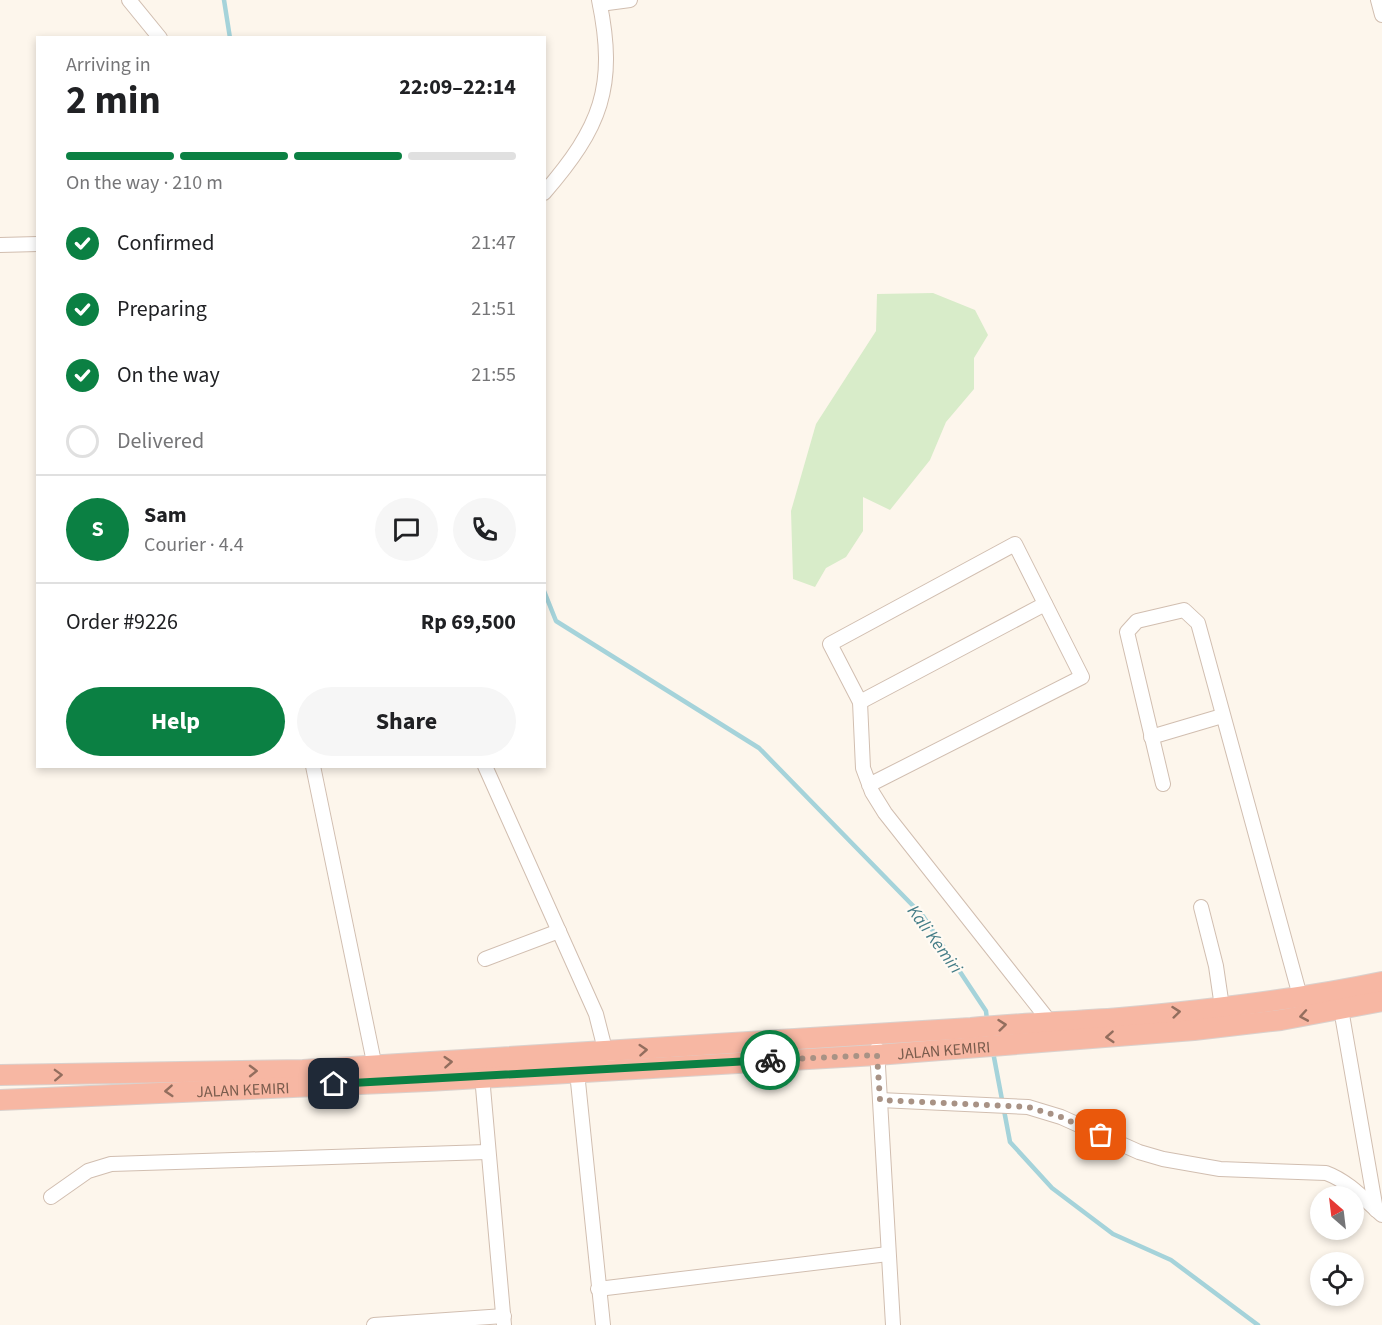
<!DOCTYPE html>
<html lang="en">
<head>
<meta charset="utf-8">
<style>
	body { margin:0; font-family:"Source Sans 3",sans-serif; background:#f6f6f6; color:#202124; height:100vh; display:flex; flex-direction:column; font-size:22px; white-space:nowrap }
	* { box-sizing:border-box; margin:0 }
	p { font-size:20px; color:#757577 }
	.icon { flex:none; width:33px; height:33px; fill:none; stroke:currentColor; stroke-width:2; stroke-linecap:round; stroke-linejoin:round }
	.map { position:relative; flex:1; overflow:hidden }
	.side { position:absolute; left:36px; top:36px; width:510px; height:732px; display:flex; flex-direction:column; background:#fff; border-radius:0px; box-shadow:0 3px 9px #0003 }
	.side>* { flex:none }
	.needle { width:39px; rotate:332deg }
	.tools { position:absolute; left:1310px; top:1186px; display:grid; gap:12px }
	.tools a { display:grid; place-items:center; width:54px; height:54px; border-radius:50%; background:#fff; box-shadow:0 3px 9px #0003; font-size:30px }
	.pin { position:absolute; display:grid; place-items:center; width:51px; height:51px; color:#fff; margin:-26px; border-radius:12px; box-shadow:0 3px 9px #0006 }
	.courier { position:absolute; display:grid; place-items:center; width:60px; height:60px; margin:-30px; border:4px solid #0b8043; border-radius:50%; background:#fff; color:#222; box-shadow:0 2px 8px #0007 }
	.summary em { font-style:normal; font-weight:700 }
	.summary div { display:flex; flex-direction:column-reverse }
	.summary { display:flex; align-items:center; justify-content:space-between; height:102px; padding:0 30px }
	h1 { font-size:39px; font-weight:700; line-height:45px }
	.bar { display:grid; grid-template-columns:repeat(4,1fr); gap:9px 6px; align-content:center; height:72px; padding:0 30px }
	.bar i { height:8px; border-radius:4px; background:#e0e0e0 }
	.bar .on { background:#0b8043 }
	.bar p { grid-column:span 4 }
	.line { display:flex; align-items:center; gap:15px; padding:0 30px; border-top:2px solid #e0e0e0 }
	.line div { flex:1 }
	.round { display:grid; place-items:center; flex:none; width:63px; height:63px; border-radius:32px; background:#f6f6f6 }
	ol { padding:0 30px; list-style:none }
	li { display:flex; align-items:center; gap:18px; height:66px }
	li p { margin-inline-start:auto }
	li .icon { padding:6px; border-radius:50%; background:#0b8043; color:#fff; stroke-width:4 }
	li:last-child { color:#757577 }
	li i { width:33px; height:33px; border:3px solid #e0e0e0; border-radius:50% }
	.action { display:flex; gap:12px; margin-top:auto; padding:12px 30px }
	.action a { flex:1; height:69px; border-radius:36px; background:#0b8043; color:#fff; font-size:24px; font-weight:700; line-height:69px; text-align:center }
	.action a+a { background:#f6f6f6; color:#202124 }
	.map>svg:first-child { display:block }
	.green { fill:#d8ecc9 }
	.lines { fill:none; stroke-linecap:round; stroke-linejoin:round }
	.stream { stroke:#a5d3da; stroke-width:4.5 }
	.minor-casing { stroke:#d1beb0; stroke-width:16 }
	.highway-casing { stroke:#dad1cd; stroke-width:22 }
	.minor { stroke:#fff; stroke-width:14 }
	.highway { stroke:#f7b7a3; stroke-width:20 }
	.oneway { stroke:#936e5e }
	.done { stroke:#a89285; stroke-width:6; stroke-dasharray:0 10.8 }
	.route { stroke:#0b8043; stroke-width:8 }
	.labels { text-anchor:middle; stroke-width:4.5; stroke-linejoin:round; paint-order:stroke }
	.street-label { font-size:16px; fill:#7a5c4d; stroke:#fffaf3 }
	.water-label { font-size:18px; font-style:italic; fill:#437c86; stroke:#fffaf3 }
</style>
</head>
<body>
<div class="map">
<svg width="1382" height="1325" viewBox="0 0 1382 1325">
	<rect width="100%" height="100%" fill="#fdf6ec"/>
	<polygon class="green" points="933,293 975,310 988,335 974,358 974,389 946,422 930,460 890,510 863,497 863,531 846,557 826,568 815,587 793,579 791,511 816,424 876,331 877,294"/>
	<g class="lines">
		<g class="stream">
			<polyline points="224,0 230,38"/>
			<polyline points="544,591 556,621 759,748 923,916 986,1011 987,1020"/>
			<polyline points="993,1052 1010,1142 1052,1188 1113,1234 1171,1260 1258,1325"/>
		</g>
		<defs>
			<g id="minor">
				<polyline points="129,0 160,38"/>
				<polyline points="1378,0 1382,15"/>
				<polyline points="600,4 630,0"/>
				<path d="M544,193c57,-66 73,-106 55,-193"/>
				<polyline points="0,245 38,244"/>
				<polyline points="860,702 1045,604"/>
				<polyline points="1151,737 1222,716"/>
				<polyline points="313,766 376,1072"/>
				<polyline points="485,766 596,1014 610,1069"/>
				<polyline points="1163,784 1127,632 1137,621 1184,610 1198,623 1300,996"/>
				<polyline points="869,785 1082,677 1015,544 830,644 860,702 863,768 872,792 885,813 1050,1022"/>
				<polyline points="1201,907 1216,966 1222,1007"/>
				<polyline points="485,959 559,931"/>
				<polyline points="1341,1009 1376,1210"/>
				<polyline points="877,1049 893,1325"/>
				<polyline points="577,1072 603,1325"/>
				<polyline points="482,1076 504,1325"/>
				<path d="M880,1100l148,7 33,10 78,35 24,7 57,10 106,4c22,8 38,26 56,42"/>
				<polyline points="51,1197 88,1171 111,1164 487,1152"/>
				<polyline points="598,1289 888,1254"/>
				<polyline points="374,1325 504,1316"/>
			</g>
			<g id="highway">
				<path d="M0,1075l303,-5 668,-42c50,-5 99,-6 149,-10 88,-8 176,-18 262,-36"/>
				<path id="s1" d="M0,1100l428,-19 449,-26 317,-25 87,-10 101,-19"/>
			</g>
		</defs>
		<use href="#minor" class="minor-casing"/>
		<use href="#highway" class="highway-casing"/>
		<use href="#minor" class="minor"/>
		<use href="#highway" class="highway"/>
	</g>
	<defs><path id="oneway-chevron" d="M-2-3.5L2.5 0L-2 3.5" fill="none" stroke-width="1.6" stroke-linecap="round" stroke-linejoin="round" transform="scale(1.5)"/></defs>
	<g class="oneway">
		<use href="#oneway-chevron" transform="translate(1176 1012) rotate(-6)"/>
		<use href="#oneway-chevron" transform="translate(1304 1016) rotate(170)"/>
		<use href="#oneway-chevron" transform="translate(1002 1025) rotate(-6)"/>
		<use href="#oneway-chevron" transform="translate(1110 1037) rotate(176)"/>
		<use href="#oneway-chevron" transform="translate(643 1050) rotate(-4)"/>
		<use href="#oneway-chevron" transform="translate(448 1062) rotate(-4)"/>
		<use href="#oneway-chevron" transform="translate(253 1071) rotate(-1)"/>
		<use href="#oneway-chevron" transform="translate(58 1075) rotate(-2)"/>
		<use href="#oneway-chevron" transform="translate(169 1091) rotate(176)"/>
	</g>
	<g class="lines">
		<polyline class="done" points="770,1060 877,1055 880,1100 1028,1107 1061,1117 1101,1135"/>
		<polyline class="route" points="334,1084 770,1060"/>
	</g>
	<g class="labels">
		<g class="street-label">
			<text dy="6" stroke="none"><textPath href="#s1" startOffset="945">JALAN KEMIRI</textPath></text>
			<text dy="6" stroke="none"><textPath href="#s1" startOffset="243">JALAN KEMIRI</textPath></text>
		</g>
		<g class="water-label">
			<text transform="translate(935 939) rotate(54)" y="6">Kali Kemiri</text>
		</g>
	</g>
</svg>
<div class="tools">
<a><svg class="needle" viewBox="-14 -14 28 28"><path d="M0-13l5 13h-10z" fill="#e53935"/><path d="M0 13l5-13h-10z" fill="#757577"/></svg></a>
<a><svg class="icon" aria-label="locate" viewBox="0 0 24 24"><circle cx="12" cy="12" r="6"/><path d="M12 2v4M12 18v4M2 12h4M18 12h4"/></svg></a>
</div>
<div class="pin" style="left:1101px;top:1135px;background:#ea580c"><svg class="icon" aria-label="bag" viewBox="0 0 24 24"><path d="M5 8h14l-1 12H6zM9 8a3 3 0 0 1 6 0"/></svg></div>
<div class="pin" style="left:334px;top:1084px;background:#1f2937"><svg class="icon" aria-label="home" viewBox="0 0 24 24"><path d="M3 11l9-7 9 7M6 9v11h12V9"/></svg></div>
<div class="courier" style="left:770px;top:1060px"><svg class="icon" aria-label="bike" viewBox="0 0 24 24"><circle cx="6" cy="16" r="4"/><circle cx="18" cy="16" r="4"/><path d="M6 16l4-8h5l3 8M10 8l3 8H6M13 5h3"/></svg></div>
<section class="side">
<div class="summary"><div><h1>2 min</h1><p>Arriving in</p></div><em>22:09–22:14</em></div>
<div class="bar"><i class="on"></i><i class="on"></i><i class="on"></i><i></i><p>On the way · 210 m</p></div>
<ol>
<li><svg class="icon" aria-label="check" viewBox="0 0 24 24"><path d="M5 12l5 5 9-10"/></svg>Confirmed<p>21:47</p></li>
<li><svg class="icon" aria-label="check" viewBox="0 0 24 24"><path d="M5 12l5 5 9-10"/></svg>Preparing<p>21:51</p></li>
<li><svg class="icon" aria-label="check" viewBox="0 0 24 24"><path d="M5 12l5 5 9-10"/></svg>On the way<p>21:55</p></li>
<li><i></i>Delivered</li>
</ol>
<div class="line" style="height:108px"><b class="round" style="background:#0b8043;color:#fff">S</b><div><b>Sam</b><p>Courier · 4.4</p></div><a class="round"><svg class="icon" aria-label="chat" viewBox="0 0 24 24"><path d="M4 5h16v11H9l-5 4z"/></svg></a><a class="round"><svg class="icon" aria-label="phone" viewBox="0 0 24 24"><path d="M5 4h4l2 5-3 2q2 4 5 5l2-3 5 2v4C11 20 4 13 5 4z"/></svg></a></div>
<div class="line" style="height:78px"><div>Order #9226</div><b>Rp 69,500</b></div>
<div class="action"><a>Help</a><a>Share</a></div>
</section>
</div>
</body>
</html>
